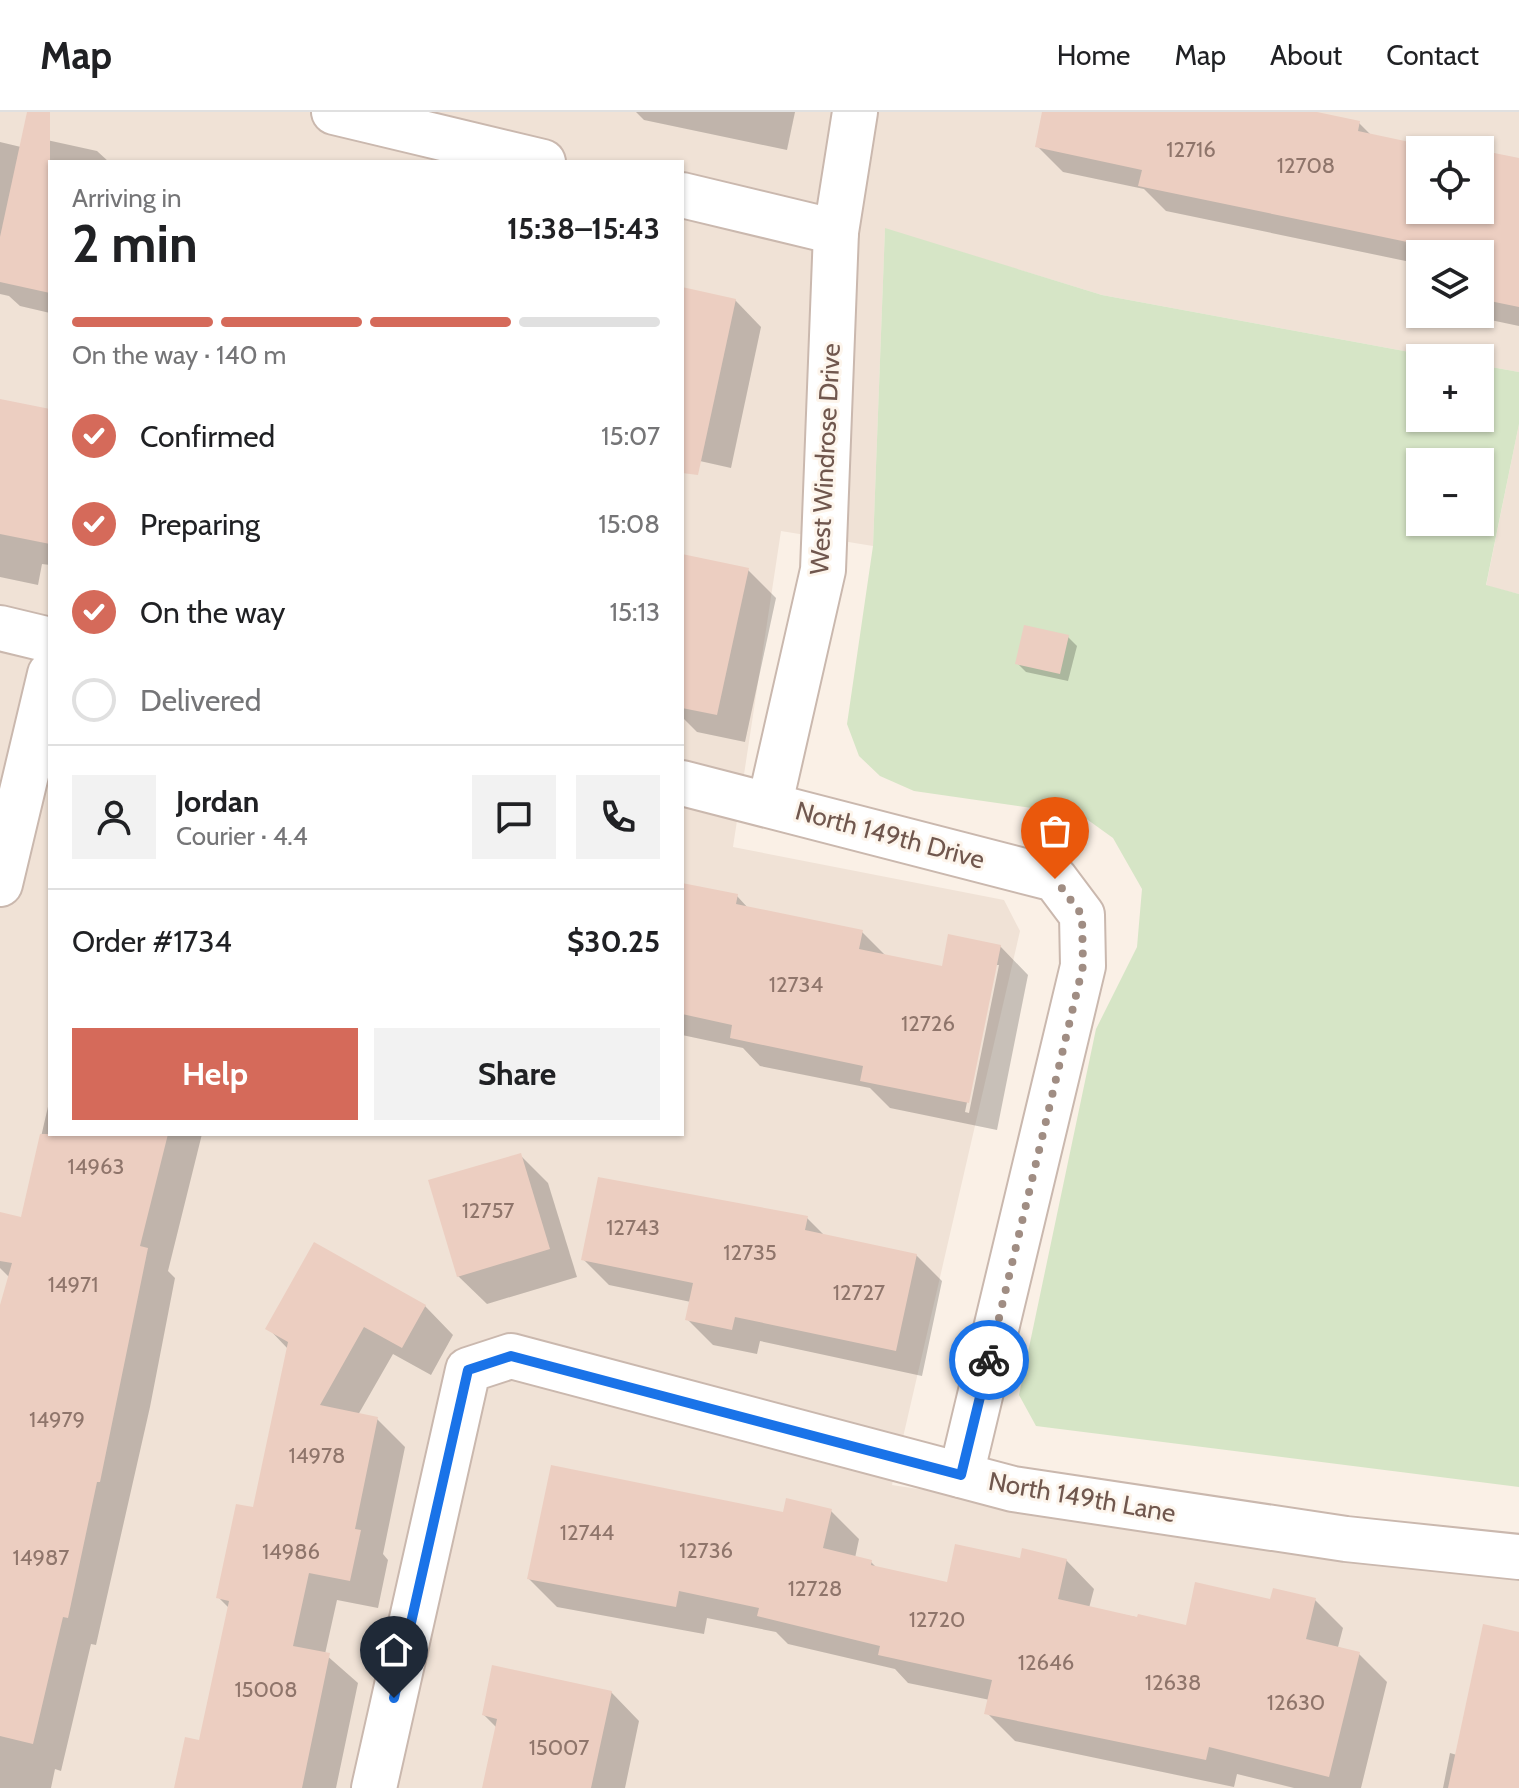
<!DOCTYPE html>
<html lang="en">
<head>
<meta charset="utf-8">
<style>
	body { margin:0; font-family:Cabin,sans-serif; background:#f2f2f2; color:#202124; height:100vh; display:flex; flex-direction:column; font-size:30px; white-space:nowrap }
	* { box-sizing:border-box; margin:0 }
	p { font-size:26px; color:#757577 }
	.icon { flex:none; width:44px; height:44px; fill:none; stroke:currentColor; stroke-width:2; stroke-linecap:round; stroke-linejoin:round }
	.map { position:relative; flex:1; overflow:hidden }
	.panel { position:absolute; left:48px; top:48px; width:636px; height:976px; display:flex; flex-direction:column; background:#fff; border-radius:0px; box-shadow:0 2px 6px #0004 }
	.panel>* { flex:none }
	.controls { position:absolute; left:1406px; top:24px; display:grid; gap:16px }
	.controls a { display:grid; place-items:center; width:88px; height:88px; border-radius:0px; background:#fff; box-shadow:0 2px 6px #0004; font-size:40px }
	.pin { position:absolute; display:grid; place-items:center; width:68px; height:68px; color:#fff; margin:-82px -34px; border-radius:50% 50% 50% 0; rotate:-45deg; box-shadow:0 0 8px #0007 }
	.pin .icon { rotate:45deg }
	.courier { position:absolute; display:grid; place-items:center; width:80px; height:80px; margin:-40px; border:6px solid #1a73e8; border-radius:50%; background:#fff; color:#222; box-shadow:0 2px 10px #0007 }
	.headline em { font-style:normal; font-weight:700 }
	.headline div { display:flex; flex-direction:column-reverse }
	.headline { display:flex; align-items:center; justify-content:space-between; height:136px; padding:0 24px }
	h1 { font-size:52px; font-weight:700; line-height:60px }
	.bar { display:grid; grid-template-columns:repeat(4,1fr); gap:12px 8px; align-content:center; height:96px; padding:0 24px }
	.bar i { height:10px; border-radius:6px; background:#e0e0e0 }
	.bar .current { background:#d56a5a }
	.bar p { grid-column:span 4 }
	.line { display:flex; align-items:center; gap:20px; padding:0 24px; border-top:2px solid #e0e0e0 }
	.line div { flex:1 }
	.round { display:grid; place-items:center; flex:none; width:84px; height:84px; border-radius:0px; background:#f2f2f2 }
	ol { padding:0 24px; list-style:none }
	li { display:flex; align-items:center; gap:24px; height:88px }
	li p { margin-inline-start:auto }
	li .icon { padding:8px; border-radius:50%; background:#d56a5a; color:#fff; stroke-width:4 }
	li:last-child { color:#757577 }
	li i { width:44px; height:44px; border:4px solid #e0e0e0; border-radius:50% }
	.primary-button { display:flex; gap:16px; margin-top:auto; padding:16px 24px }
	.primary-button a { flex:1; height:92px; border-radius:0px; background:#d56a5a; color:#fff; font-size:32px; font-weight:700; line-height:92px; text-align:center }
	.primary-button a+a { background:#f2f2f2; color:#202124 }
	header { display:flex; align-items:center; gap:48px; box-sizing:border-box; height:112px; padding:0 40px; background:#fff; border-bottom:2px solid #e0e0e0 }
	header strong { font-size:38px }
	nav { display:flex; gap:44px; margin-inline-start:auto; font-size:28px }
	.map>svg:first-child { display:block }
	.residential { fill:#f0e2d6; fill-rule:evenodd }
	.green { fill:#d6e5c6; fill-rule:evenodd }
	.shadow { fill:#0003; fill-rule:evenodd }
	.building { fill:#eccec1 }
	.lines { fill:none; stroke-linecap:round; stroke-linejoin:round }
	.street-casing { stroke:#cab8ae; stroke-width:48 }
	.street { stroke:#fff; stroke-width:44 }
	.done { stroke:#a08d83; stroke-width:8; stroke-dasharray:0 14.4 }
	.route { stroke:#1a73e8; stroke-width:10 }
	.labels { text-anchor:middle; stroke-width:6; stroke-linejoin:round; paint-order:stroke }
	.number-label { font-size:22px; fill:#8f756b }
	.street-label { font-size:26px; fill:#70574e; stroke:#fdf5ec }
</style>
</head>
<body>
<header>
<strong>Map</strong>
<nav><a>Home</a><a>Map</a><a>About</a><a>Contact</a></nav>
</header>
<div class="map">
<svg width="1519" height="1676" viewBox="0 0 1519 1676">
	<rect width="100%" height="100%" fill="#faf0e6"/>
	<g class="residential">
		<path d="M0,0h1519v260l-39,-7v-7h-38l-340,-63 -217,-66 -12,317 -92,-15 -48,316 271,53 16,31 -128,554 627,96v207h-1519zM1420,38h60v60h-60zM50,50h632v972h-632zM1420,142h60v60h-60z"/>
		<polygon points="1519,312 1519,482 1486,474"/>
	</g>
	<path class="green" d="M885,116l217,67 340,63h-22v60h60v-53l39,7v52l-33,161 33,9v893l-483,-61 -17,-31 77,-366 41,-82 5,-58 -29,-51 -32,-23 -167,-24 -34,-15 -21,-20 -12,-32 26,-178zM1420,350h60v60h-60z"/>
	<g class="shadow">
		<polygon points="636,0 795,0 787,38 644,8"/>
		<polygon points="1044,0 1303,0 1359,11 1372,24 1437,38 1420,38 1420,98 1480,98 1480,47 1519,48 1519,214 1481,206 1477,202 1480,202 1480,142 1420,142 1420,152 1166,99 1144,77 1063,60 1037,34"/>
		<polygon points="24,23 97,39 109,50 50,50 50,201 20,194 9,184 0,182 0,30 21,35"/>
		<polygon points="682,177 735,188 761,215 731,356 682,345"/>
		<polygon points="0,289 50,299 50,453 42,452 38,473 0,465"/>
		<polygon points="682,444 748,458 776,486 745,630 697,620 682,605"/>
		<polygon points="1068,525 1077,534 1068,569 1026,560 1017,551"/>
		<path d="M682,773l55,11 12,13 113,23 25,25 57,11 56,-22 28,29 -31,155 -107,-22 -20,-20 -110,-22 -17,-18 -61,-13zM995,853h4l-30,148 -4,-1z"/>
		<polygon points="50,986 50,1022 202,1022 168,1159 175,1166 150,1295 96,1533 91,1532 61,1659 55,1657 51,1676 0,1676 0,1200 10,1166 0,1156 0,1102 22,1107"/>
		<polygon points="520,1043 548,1071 577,1165 487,1192 458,1164"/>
		<polygon points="807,1106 825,1124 916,1143 942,1169 922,1264 760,1229 757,1242 713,1233 687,1207 691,1190 609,1173 583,1147"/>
		<polygon points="425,1194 453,1223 431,1263 393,1242 358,1303 377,1307 405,1335 383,1442 388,1448 378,1496 337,1488 325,1542 358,1571 336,1676 176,1676 201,1630 229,1496 218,1485 254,1397 288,1237 268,1216"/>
		<polygon points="831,1399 859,1427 855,1446 871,1450 878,1457 948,1472 1021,1448 1066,1448 1094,1477 1089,1496 1187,1515 1272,1489 1315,1488 1343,1516 1338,1535 1359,1542 1387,1570 1361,1676 1294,1676 1237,1662 1234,1675 1015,1629 987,1601 990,1588 908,1571 895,1557 788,1532 776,1520 707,1506 704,1522 557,1495 529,1467 784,1403"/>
		<polygon points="1519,1522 1519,1676 1443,1676 1450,1641 1457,1643"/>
		<polygon points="611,1580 639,1609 625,1676 484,1676 497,1616 484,1603"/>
	</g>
	<g class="building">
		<polygon points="27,0 50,0 50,181 0,170 0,125"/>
		<polygon points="1042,0 1317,0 1360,9 1358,19 1447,38 1420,38 1420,98 1480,98 1480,45 1484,39 1519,46 1519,195 1480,187 1480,142 1465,142 1138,74 1142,58 1035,35"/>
		<polygon points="682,175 736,187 698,363 682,361"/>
		<polygon points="0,287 50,297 50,432 0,422"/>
		<polygon points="682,442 749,456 717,603 682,596"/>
		<polygon points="1024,513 1069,523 1060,562 1015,552"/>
		<polygon points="682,771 738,782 736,792 863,818 859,837 942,854 948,822 1001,833 969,991 860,969 863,954 730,926 732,913 682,902"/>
		<polygon points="40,1022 168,1022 140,1134 148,1136 100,1370 97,1370 68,1506 63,1505 33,1632 0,1624 0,1193 12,1151 0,1149 0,1100 21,1105"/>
		<polygon points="521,1041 550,1137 457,1165 428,1068"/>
		<polygon points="598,1065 808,1104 805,1118 917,1142 896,1239 735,1205 732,1218 685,1208 693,1171 581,1148"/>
		<polygon points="314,1130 426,1193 402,1236 364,1215 320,1293 378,1305 355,1417 361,1418 350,1469 309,1461 293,1534 330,1541 302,1676 174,1676 185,1625 199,1628 229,1489 216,1486 236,1392 253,1395 288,1230 265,1217"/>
		<polygon points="551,1353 783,1400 786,1386 832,1397 823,1436 872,1448 871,1453 947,1470 955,1432 1020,1446 1022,1436 1067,1447 1058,1487 1137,1505 1138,1502 1186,1513 1195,1470 1270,1487 1273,1476 1316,1486 1306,1527 1360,1540 1329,1665 1209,1635 1206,1648 984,1602 992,1568 878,1543 880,1534 757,1504 759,1496 679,1479 676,1495 527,1467"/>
		<polygon points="1483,1512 1519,1520 1519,1676 1448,1676"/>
		<polygon points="492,1553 612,1579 591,1676 482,1676 497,1607 482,1603"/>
	</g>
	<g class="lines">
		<defs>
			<g id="street">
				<polyline points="334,0 543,50"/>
				<polyline points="682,83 836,120"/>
				<polyline points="0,516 50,528"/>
				<polyline points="682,671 1055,767 1082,803 1083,854 961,1363"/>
				<polyline points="770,691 823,458 836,120 855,0"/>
				<polyline points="0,772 50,562"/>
				<polyline points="374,1676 468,1258 511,1244 1013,1377 1346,1427 1519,1445"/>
			</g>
		</defs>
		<use href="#street" class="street-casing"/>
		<use href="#street" class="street"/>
	</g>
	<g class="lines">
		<polyline class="done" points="989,1248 1083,854 1082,803 1055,767"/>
		<polyline class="route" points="394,1586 468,1258 511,1244 961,1363 989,1248"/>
	</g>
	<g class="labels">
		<g class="number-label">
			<text x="1191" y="45">12716</text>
			<text x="1306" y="61">12708</text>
			<text x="796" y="880">12734</text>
			<text x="928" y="919">12726</text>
			<text x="96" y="1062">14963</text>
			<text x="488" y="1106">12757</text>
			<text x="633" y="1123">12743</text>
			<text x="750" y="1148">12735</text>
			<text x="73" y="1180">14971</text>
			<text x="859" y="1188">12727</text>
			<text x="57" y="1315">14979</text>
			<text x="317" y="1351">14978</text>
			<text x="587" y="1428">12744</text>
			<text x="706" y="1446">12736</text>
			<text x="291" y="1447">14986</text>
			<text x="41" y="1453">14987</text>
			<text x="815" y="1484">12728</text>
			<text x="937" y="1515">12720</text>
			<text x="1046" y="1558">12646</text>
			<text x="1173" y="1578">12638</text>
			<text x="266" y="1585">15008</text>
			<text x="1296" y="1598">12630</text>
			<text x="559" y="1643">15007</text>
		</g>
		<g class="street-label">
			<text transform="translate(825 347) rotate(-87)" y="9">West Windrose Drive</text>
			<text transform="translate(890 723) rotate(15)" y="9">North 149th Drive</text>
			<text transform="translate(1082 1385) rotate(10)" y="9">North 149th Lane</text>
		</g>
	</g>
</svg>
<div class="controls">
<a><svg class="icon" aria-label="locate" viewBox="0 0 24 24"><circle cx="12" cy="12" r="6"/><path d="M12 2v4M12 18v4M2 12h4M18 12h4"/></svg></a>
<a><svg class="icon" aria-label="layers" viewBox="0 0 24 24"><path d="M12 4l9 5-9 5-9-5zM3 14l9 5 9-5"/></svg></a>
<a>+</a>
<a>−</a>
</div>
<div class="pin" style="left:1055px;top:767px;background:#ea580c"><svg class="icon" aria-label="bag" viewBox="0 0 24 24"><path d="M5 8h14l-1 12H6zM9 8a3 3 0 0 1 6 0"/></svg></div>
<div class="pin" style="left:394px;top:1586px;background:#1f2937"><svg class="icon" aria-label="home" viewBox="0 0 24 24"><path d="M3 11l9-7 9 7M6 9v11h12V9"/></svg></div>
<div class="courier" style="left:989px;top:1248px"><svg class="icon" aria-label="bike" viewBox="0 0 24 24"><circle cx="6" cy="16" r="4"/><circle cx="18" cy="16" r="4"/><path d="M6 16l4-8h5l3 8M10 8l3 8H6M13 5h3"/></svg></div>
<section class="panel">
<div class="headline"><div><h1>2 min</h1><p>Arriving in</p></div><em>15:38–15:43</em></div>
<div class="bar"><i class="current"></i><i class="current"></i><i class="current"></i><i></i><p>On the way · 140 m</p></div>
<ol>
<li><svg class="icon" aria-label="check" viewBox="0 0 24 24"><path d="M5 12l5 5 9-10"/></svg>Confirmed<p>15:07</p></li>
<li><svg class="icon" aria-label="check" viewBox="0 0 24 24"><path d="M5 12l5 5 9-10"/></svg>Preparing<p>15:08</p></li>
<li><svg class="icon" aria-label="check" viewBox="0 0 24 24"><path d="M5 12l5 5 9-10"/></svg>On the way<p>15:13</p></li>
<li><i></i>Delivered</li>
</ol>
<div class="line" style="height:144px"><a class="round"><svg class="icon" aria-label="person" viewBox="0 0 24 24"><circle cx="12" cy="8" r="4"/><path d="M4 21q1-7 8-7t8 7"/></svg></a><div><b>Jordan</b><p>Courier · 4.4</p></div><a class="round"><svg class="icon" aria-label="chat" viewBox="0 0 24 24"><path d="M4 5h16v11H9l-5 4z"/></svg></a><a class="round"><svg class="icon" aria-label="phone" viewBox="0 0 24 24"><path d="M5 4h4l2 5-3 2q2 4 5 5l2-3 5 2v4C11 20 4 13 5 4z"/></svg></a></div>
<div class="line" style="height:104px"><div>Order #1734</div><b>$30.25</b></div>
<div class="primary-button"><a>Help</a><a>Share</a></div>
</section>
</div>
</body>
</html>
